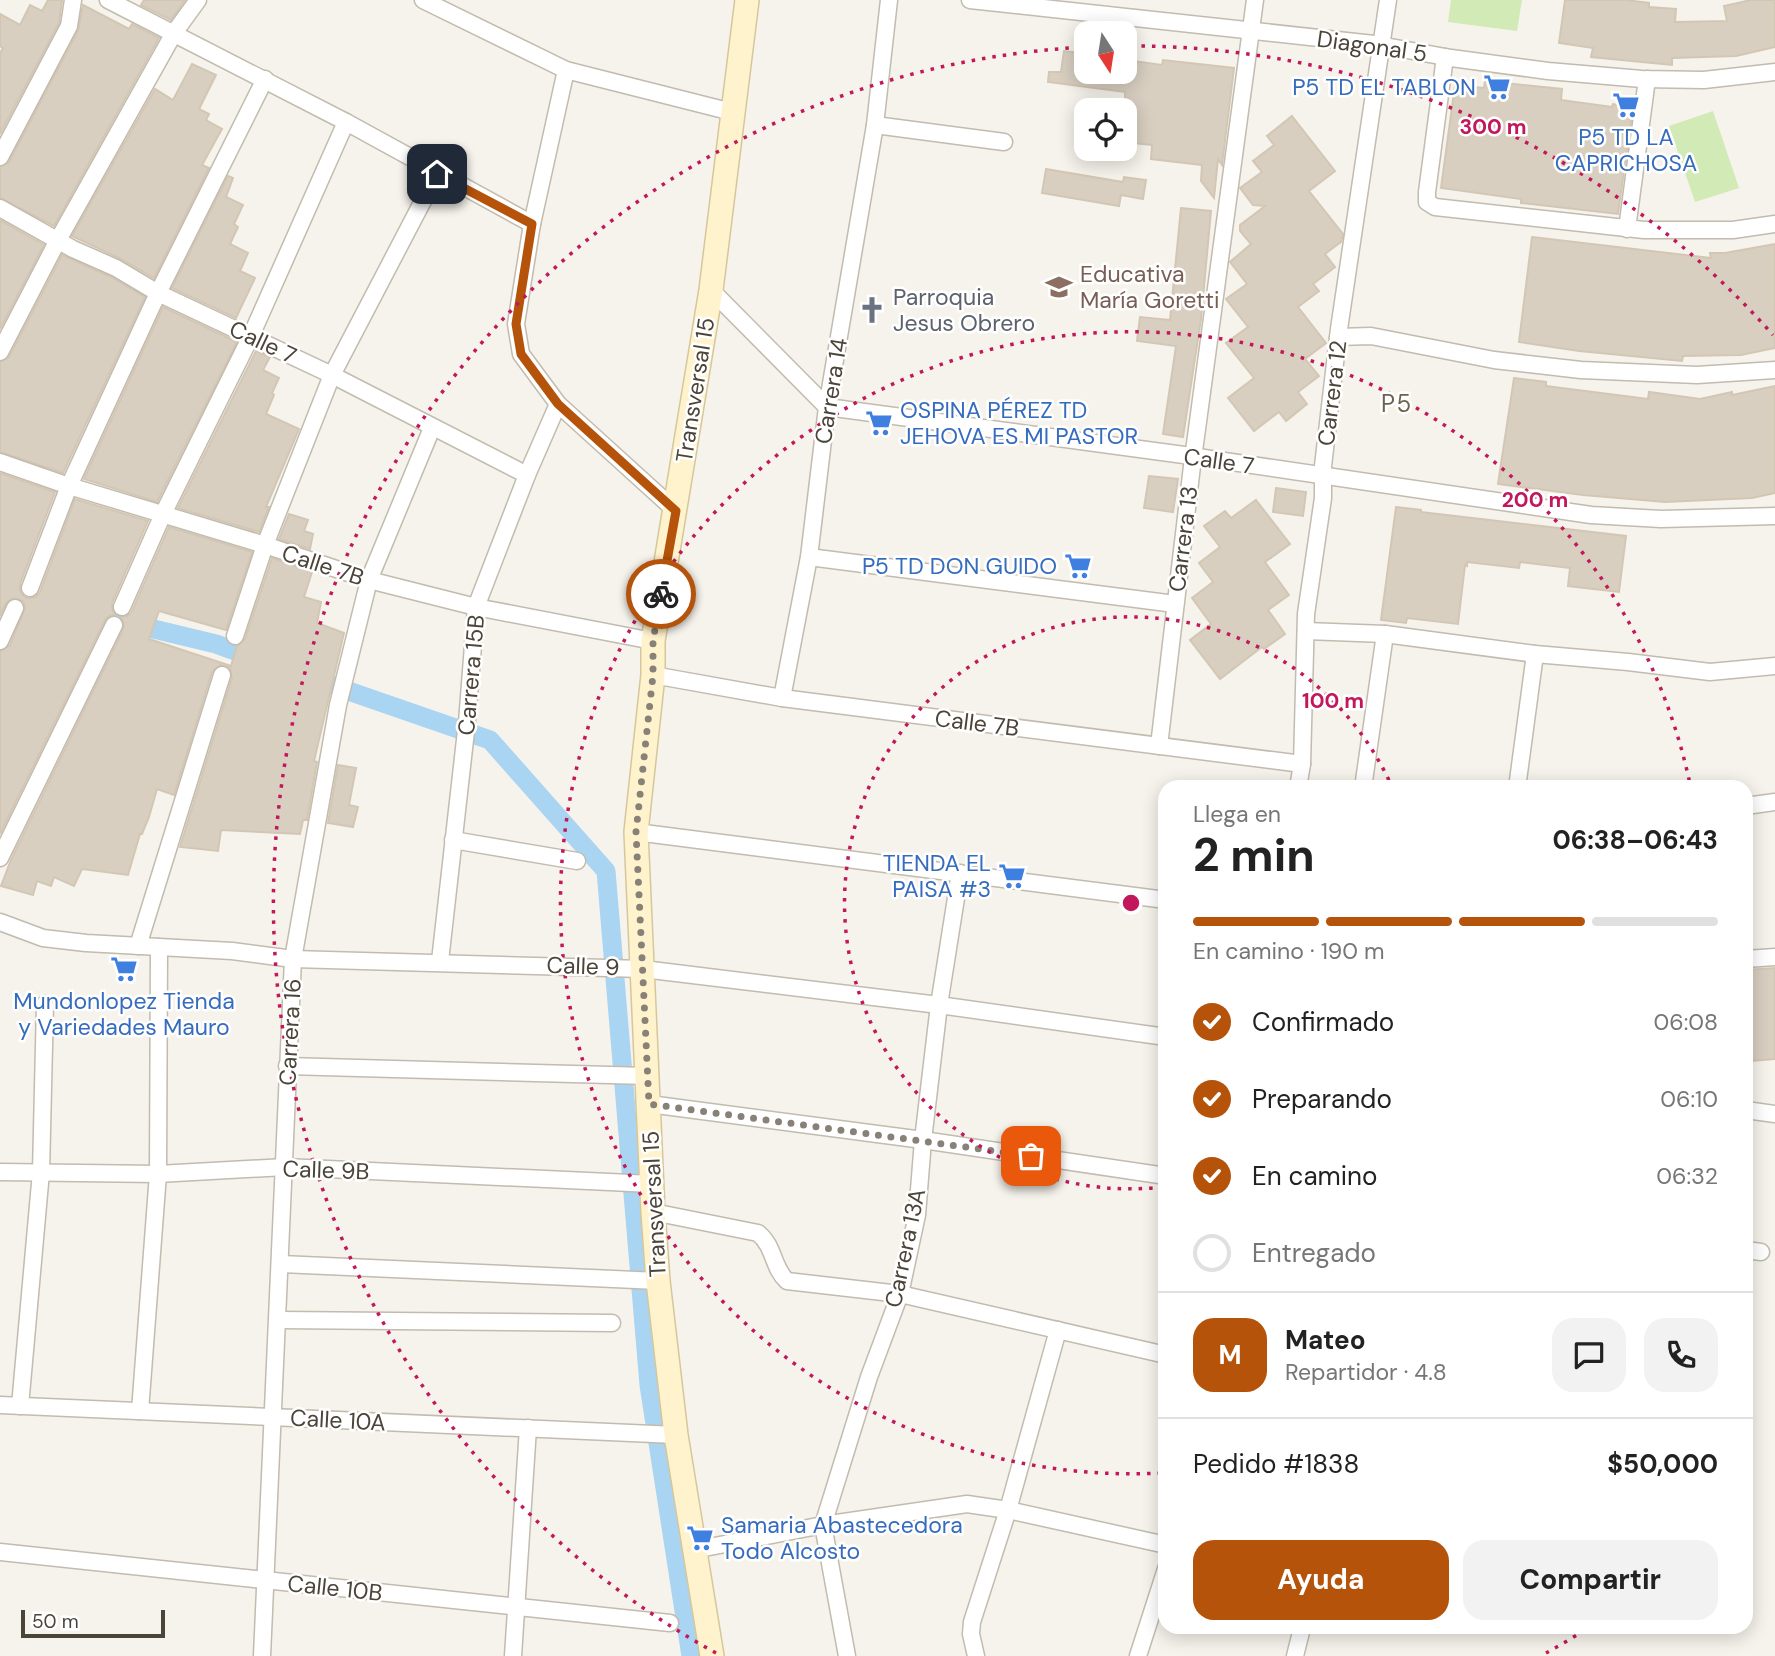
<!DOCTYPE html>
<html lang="es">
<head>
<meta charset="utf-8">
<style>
	body { margin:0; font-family:"DM Sans",sans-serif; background:#f2f2f2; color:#222; height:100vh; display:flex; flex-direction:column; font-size:26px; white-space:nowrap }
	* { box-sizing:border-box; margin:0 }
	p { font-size:23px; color:#767676 }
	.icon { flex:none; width:38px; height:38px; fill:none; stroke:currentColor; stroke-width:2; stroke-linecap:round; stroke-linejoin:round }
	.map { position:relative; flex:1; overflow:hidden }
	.details { position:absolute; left:1158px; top:780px; width:595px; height:854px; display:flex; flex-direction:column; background:#fff; border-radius:21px; box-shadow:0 4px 18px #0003 }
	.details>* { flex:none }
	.needle { width:46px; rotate:168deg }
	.tools { position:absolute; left:1074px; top:21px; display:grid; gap:14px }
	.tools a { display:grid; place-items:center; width:63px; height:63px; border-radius:14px; background:#fff; box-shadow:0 4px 18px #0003; font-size:35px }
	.scale { position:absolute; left:21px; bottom:18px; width:144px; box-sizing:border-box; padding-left:7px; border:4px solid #4b4439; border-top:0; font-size:19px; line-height:24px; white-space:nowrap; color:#4b4439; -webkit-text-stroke:5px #fff; paint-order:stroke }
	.pin { position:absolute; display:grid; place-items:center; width:60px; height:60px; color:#fff; margin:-30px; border-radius:14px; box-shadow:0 4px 10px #0006 }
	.courier { position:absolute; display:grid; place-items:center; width:70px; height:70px; margin:-35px; border:5px solid #b45309; border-radius:50%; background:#fff; color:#222; box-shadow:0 2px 9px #0007 }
	.overview em { font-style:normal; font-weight:700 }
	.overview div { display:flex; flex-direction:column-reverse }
	.overview { display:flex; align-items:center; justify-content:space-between; height:119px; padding:0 35px }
	h1 { font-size:46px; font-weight:700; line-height:52px }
	.bar { display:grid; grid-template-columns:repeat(4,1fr); gap:10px 7px; align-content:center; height:84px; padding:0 35px }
	.bar i { height:9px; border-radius:5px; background:#e0e0e0 }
	.bar .on { background:#b45309 }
	.bar p { grid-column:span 4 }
	.line { display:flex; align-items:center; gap:18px; padding:0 35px; border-top:2px solid #e0e0e0 }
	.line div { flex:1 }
	.round { display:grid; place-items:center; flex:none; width:74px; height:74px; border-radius:21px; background:#f2f2f2 }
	ol { padding:0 35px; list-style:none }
	li { display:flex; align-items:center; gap:21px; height:77px }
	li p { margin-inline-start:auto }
	li .icon { padding:7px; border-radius:50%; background:#b45309; color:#fff; stroke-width:4 }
	li:last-child { color:#767676 }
	li i { width:38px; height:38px; border:4px solid #e0e0e0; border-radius:50% }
	.action { display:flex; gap:14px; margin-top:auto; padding:14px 35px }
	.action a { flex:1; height:80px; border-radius:21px; background:#b45309; color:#fff; font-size:28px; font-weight:700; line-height:80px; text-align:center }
	.action a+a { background:#f2f2f2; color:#222 }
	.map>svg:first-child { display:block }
	.green { fill:#d2eab5 }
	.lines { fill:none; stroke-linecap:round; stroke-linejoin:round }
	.canal { stroke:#a9d4f2; stroke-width:19 }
	.building { fill:#d8cfc1; stroke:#d3c7b4; stroke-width:2 }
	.street-casing { stroke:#c2bbae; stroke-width:19 }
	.secondary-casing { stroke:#d6c79b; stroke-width:26 }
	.street { stroke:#fff; stroke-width:16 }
	.secondary { stroke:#fff3cd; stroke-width:23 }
	.done { stroke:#878178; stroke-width:7; stroke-dasharray:0 12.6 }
	.route { stroke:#b45309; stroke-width:9 }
	.ring { fill:none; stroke:#c2185b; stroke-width:3.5; stroke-dasharray:3.5 7 }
	.labels { text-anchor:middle; stroke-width:5; stroke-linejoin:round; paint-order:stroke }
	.street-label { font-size:23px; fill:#4b4439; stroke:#fff }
	.shop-label { font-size:23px; fill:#366cbe; stroke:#fff; text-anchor:end }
	.education-label { font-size:23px; fill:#785e54; stroke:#fff; text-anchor:start }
	.worship-label { font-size:23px; fill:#5b616d; stroke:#fff; text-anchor:start }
	.neighbourhood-label { font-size:24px; letter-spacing:2px; fill:#6e6250; stroke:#fff }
	.centre { fill:#c2185b; stroke:#fff; stroke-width:3.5 }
	.ring-label { font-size:21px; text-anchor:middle; font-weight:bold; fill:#c2185b; stroke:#fff; stroke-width:5; stroke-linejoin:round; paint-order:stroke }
</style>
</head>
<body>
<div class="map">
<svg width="1775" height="1656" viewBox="0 0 1775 1656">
	<rect width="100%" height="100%" fill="#f6f3ec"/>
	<g class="green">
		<polygon points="1451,0 1522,0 1517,31 1448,22"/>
		<polygon points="1713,111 1739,188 1695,202 1669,126"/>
	</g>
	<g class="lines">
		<g class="canal">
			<polyline points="83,612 216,644 260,660"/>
			<polyline points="308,677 490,740 606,871 649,1385 691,1656"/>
		</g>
	</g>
	<g class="building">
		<polygon points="48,0 62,0 59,23 0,134 0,53 3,48 0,46 0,14 20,25 30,5 42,11"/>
		<polygon points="144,0 185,0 171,20 141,5"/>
		<polygon points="1565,0 1626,0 1649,3 1649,7 1676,9 1675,22 1727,21 1724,6 1751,0 1775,0 1775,47 1736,56 1672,58 1672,65 1591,57 1593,48 1559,43"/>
		<polygon points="83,5 129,29 132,24 159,38 54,226 0,198 0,167 9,162 78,31"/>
		<polygon points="1064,51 1087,54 1087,72 1125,72 1125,60 1162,65 1163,60 1234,68 1222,165 1218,159 1214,198 1201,181 1202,165 1151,159 1152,145 1125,142 1125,92 1048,82 1049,72 1061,72"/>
		<polygon points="192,64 216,75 199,109 209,114 206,120 222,129 202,165 209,168 154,278 121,259 72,236 155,89 173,100"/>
		<polygon points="1485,81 1562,89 1561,100 1612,107 1613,104 1633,107 1618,214 1521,203 1521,199 1441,188 1455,85 1484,88"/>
		<polygon points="1292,116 1335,171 1309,191 1343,234 1341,242 1325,254 1335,267 1313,284 1319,291 1298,307 1326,343 1305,359 1319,376 1298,392 1307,404 1286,421 1279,412 1254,431 1228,398 1254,378 1226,343 1248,327 1226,299 1247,284 1230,262 1251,244 1240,231 1240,225 1265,206 1253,205 1240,188 1262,172 1253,161 1274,145 1267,136"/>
		<polygon points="1046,169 1123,182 1124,177 1146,180 1143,199 1121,195 1119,206 1042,193"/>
		<polygon points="228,176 233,178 226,197 243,205 234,224 238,227 230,244 248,253 240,271 255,278 236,318 172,288"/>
		<polygon points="1181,208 1211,211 1201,319 1183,437 1163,434 1176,346 1137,341 1140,317 1170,320"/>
		<polygon points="0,220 44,245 0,329"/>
		<polygon points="1532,237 1711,258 1710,253 1725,253 1775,244 1775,348 1741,355 1683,356 1682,361 1579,351 1519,342"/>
		<polygon points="62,255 111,277 145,297 63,473 0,452 0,362 9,357"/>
		<polygon points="163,307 237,342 157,502 84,479"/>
		<polygon points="256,351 270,357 263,370 279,378 272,393 274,395 266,414 299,429 266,507 269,507 259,532 178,508"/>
		<polygon points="1514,378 1546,382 1546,386 1648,399 1649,392 1700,399 1732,392 1732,395 1775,386 1775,493 1752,498 1665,502 1583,495 1498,484"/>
		<polygon points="0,473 55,492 20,584 21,594 27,598 36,597 40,592 75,499 148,521 112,603 112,609 115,615 109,616 105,620 0,834 0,651 10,645 25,608 23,601 13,598 6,603 0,616"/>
		<polygon points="1149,476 1178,479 1173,512 1144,508"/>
		<polygon points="1276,488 1306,492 1303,516 1273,512"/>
		<polygon points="1256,500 1290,544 1265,562 1289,595 1268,610 1285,634 1264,649 1262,647 1220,679 1190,640 1211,624 1192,598 1213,582 1199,563 1220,547 1204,526 1225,511 1231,518"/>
		<polygon points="1396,507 1421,510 1421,512 1626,536 1619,592 1568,586 1570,568 1520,562 1519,568 1467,562 1467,566 1465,565 1458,624 1407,618 1406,623 1381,620"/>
		<polygon points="289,514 308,520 304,531 313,534 310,549 279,539"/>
		<polygon points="169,527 252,552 226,630 159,611 149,639 231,666 237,646 245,639 272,558 312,572 304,597 321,602 317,623 344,633 314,761 317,762 307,820 303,820 300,834 221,830 218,851 180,847 232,678 230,668 220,665 212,672 174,795 157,789 149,817 142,834 140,834 128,875 82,869 74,886 54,877 51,886 37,881 33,895 1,886 11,860 123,630 124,624 121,617 128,616 132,611"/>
		<polygon points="338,765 356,768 349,805 358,807 353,827 328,823"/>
		<polygon points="1775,968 1775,1059 1751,1061 1746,1011 1746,970"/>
	</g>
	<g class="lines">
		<defs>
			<g id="street">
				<polyline points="108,0 346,122 532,224"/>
				<polyline points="423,0 566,70 732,112"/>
				<polyline points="970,0 1374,44 1451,58 1548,71 1642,79 1704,80 1775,72"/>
				<polyline points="1445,57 1427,192 1427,202 1435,207 1644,230 1733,230 1775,224"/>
				<polyline points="566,70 532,224 516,324 521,354 558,404 676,511"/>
				<polyline points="875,125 1004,142"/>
				<polyline points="0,157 69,26 73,0"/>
				<polyline points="0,208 73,249 116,268 158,293 332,375 527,475"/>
				<polyline points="1627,229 1647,79"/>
				<polyline points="711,290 827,407 1184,455 1591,515 1661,519 1775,516"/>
				<polyline points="1338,337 1371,336 1494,360 1581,370 1697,375 1775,370"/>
				<polyline points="0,352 58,240 174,33 198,0"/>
				<polyline points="0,462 69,486 265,545 369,580 476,607 653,641"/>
				<polyline points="809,557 1175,604"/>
				<polyline points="30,588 69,486 158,293 265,79"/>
				<polyline points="122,607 163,514 251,336 346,122"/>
				<polyline points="1306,631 1385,634 1535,654 1628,662 1710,672 1775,666"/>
				<polyline points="235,636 265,545 332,375 437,174"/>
				<polyline points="0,641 15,608"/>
				<polyline points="653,675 782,698 1302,764"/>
				<polyline points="782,698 809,557 827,407 875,125 889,0"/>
				<polyline points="1159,746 1192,466 1255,0"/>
				<polyline points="1298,788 1302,764 1306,614 1323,498 1323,466 1339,329 1388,0"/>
				<polyline points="1363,788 1385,634"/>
				<polyline points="1517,788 1535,654"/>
				<polyline points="1746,806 1775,802"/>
				<polyline points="636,832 1166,900"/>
				<polyline points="453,840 577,861"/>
				<polyline points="0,858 114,625"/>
				<polyline points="0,922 43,938 86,943 232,951 293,959 643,969 939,1005 1166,1037"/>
				<polyline points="138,946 222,675"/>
				<polyline points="1746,959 1775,957"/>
				<polyline points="440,961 467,722 476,607 527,475 558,404"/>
				<polyline points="287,1066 647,1076"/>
				<polyline points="649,1104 923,1140 1166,1176"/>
				<polyline points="1746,1110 1775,1114"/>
				<polyline points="0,1172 158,1174 285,1167 652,1184"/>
				<path d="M653,1212l105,21c17,14 14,34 29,48l113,13 266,61"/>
				<polyline points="1746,1250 1761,1252"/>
				<polyline points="281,1264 658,1281"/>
				<polyline points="278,1320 612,1323"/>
				<polyline points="0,1405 676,1435"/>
				<polyline points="20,1406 41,1172 45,1004"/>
				<polyline points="140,1411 158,1174 159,947"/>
				<polyline points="694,1550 823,1525 967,1504 1008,1510 1166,1545"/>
				<polyline points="0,1552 670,1623"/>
				<polyline points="262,1656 293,959 338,705 369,580 432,428"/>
				<polyline points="513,1656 528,1428"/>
				<polyline points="847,1656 823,1525 869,1377 900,1294 917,1215 923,1140 939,1005 960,873"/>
				<polyline points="976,1656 971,1634 972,1622 1008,1510 1058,1330"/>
				<polyline points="1138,1656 1166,1569"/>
				<polyline points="1295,1656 1302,1628"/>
			</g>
			<polyline id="secondary" points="712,1656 676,1435 658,1281 653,1212 636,832 653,675 653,641 711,290 747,0"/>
		</defs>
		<use href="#street" class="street-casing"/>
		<use href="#secondary" class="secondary-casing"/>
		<use href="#street" class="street"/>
		<use href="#secondary" class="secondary"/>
	</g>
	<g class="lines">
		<polyline class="done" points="661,594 653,641 653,675 636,832 649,1104 1031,1156"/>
		<polyline class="route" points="437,174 532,224 516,324 521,354 558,404 676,511 661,594"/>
	</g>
	<g class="ring">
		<path d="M1163 1187A286 286 0 1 1 1392 787"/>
		<path d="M1161 1473A571 571 0 1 1 1690 784"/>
		<path d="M1585 1630A857 857 0 0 1 1546 1653M716 1653A857 857 0 0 1 1086 47M1131 46A857 857 0 0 1 1773 335"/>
	</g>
	<defs>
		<symbol id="supermarket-bare" viewBox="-9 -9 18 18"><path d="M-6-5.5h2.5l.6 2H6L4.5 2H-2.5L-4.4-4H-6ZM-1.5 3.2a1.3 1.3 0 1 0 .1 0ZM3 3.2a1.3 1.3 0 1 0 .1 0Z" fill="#3f7fe0" stroke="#fff" stroke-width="2.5" paint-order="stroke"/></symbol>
		<symbol id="school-bare" viewBox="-9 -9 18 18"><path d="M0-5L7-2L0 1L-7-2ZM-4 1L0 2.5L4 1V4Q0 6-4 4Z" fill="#8d6e63" stroke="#fff" stroke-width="2.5" paint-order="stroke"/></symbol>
		<symbol id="church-bare" viewBox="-9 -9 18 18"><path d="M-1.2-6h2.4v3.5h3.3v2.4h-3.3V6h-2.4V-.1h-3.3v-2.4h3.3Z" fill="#6b7280" stroke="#fff" stroke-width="2.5" paint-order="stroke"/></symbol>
	</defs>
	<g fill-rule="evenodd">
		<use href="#supermarket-bare" x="1478" y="68" width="38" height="38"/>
		<use href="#supermarket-bare" x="1607" y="86" width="38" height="38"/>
		<use href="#school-bare" x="1040" y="268" width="38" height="38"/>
		<use href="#church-bare" x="853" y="291" width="38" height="38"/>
		<use href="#supermarket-bare" x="860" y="404" width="38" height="38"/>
		<use href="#supermarket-bare" x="1059" y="547" width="38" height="38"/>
		<use href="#supermarket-bare" x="993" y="857" width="38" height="38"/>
		<use href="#supermarket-bare" x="105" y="950" width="38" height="38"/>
		<use href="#supermarket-bare" x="681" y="1519" width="38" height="38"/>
	</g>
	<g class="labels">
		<g class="street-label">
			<text transform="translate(1372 46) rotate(8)" y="8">Diagonal 5</text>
			<text transform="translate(263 342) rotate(25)" y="8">Calle 7</text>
			<text transform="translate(695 390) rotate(-81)" y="8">Transversal 15</text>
			<text transform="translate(831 391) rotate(-81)" y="8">Carrera 14</text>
			<text transform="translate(1332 393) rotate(-83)" y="8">Carrera 12</text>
			<text transform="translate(1219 461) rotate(8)" y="8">Calle 7</text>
			<text transform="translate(1183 539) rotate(-83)" y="8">Carrera 13</text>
			<text transform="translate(323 565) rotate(18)" y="8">Calle 7B</text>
			<text transform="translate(471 675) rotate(-85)" y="8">Carrera 15B</text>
			<text transform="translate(977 723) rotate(7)" y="8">Calle 7B</text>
			<text transform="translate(583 966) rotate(2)" y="8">Calle 9</text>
			<text transform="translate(290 1032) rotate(-87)" y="8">Carrera 16</text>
			<text transform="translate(326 1170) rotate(2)" y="8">Calle 9B</text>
			<text transform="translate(654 1204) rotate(-93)" y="8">Transversal 15</text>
			<text transform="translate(905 1248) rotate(-78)" y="8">Carrera 13A</text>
			<text transform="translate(338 1420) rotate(3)" y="8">Calle 10A</text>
			<text transform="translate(335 1588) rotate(6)" y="8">Calle 10B</text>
		</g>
		<g class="shop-label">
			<text x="1476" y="95">P5 TD EL TABLON</text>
			<text x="1626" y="145" text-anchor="middle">P5 TD LA<tspan x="1626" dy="26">CAPRICHOSA</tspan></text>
			<text x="900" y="418" text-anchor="start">OSPINA PÉREZ TD<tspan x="900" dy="26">JEHOVA ES MI PASTOR</tspan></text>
			<text x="1057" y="574">P5 TD DON GUIDO</text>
			<text x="991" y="871">TIENDA EL<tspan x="991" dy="26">PAISA #3</tspan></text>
			<text x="124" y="1009" text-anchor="middle">Mundonlopez Tienda<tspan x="124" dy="26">y Variedades Mauro</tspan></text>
			<text x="721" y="1533" text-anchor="start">Samaria Abastecedora<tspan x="721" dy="26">Todo Alcosto</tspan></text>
		</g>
		<g class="education-label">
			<text x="1080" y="282">Educativa<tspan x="1080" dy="26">María Goretti</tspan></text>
		</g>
		<g class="worship-label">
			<text x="893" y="305">Parroquia<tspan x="893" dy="26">Jesus Obrero</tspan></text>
		</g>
		<g class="neighbourhood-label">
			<text x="1397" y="412">P5</text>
		</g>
	</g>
	<circle cx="1131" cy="903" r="10" class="centre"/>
	<g class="ring-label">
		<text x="1493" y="134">300 m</text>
		<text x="1535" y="507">200 m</text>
		<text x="1333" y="708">100 m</text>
	</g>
</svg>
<div class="tools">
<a><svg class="needle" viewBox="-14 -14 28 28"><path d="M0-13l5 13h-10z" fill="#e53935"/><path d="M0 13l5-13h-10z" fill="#767676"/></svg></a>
<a><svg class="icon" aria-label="locate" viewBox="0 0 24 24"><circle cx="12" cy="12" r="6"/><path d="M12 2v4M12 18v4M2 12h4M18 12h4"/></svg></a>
</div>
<div class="scale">50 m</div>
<div class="pin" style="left:1031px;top:1156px;background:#ea580c"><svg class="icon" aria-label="bag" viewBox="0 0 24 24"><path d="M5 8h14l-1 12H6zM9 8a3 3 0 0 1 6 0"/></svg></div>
<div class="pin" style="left:437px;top:174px;background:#1f2937"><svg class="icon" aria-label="home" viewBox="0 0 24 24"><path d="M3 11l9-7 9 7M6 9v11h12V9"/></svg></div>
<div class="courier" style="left:661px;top:594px"><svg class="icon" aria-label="bike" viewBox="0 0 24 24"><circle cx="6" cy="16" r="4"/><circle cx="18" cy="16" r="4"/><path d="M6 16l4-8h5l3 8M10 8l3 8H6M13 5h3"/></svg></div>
<section class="details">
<div class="overview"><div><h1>2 min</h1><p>Llega en</p></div><em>06:38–06:43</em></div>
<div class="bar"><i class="on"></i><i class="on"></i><i class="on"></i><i></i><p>En camino · 190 m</p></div>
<ol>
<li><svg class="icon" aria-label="check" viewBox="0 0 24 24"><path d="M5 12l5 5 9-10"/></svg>Confirmado<p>06:08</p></li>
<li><svg class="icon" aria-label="check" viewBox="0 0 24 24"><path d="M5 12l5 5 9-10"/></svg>Preparando<p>06:10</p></li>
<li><svg class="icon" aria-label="check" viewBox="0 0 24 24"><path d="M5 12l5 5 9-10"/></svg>En camino<p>06:32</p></li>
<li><i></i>Entregado</li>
</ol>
<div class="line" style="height:126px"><b class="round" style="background:#b45309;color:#fff">M</b><div><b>Mateo</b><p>Repartidor · 4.8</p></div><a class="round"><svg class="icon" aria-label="chat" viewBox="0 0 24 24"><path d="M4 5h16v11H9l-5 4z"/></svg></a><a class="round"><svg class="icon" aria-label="phone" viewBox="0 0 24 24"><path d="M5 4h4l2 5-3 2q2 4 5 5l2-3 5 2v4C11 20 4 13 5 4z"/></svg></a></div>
<div class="line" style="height:91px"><div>Pedido #1838</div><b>$50,000</b></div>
<div class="action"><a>Ayuda</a><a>Compartir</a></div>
</section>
</div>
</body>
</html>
